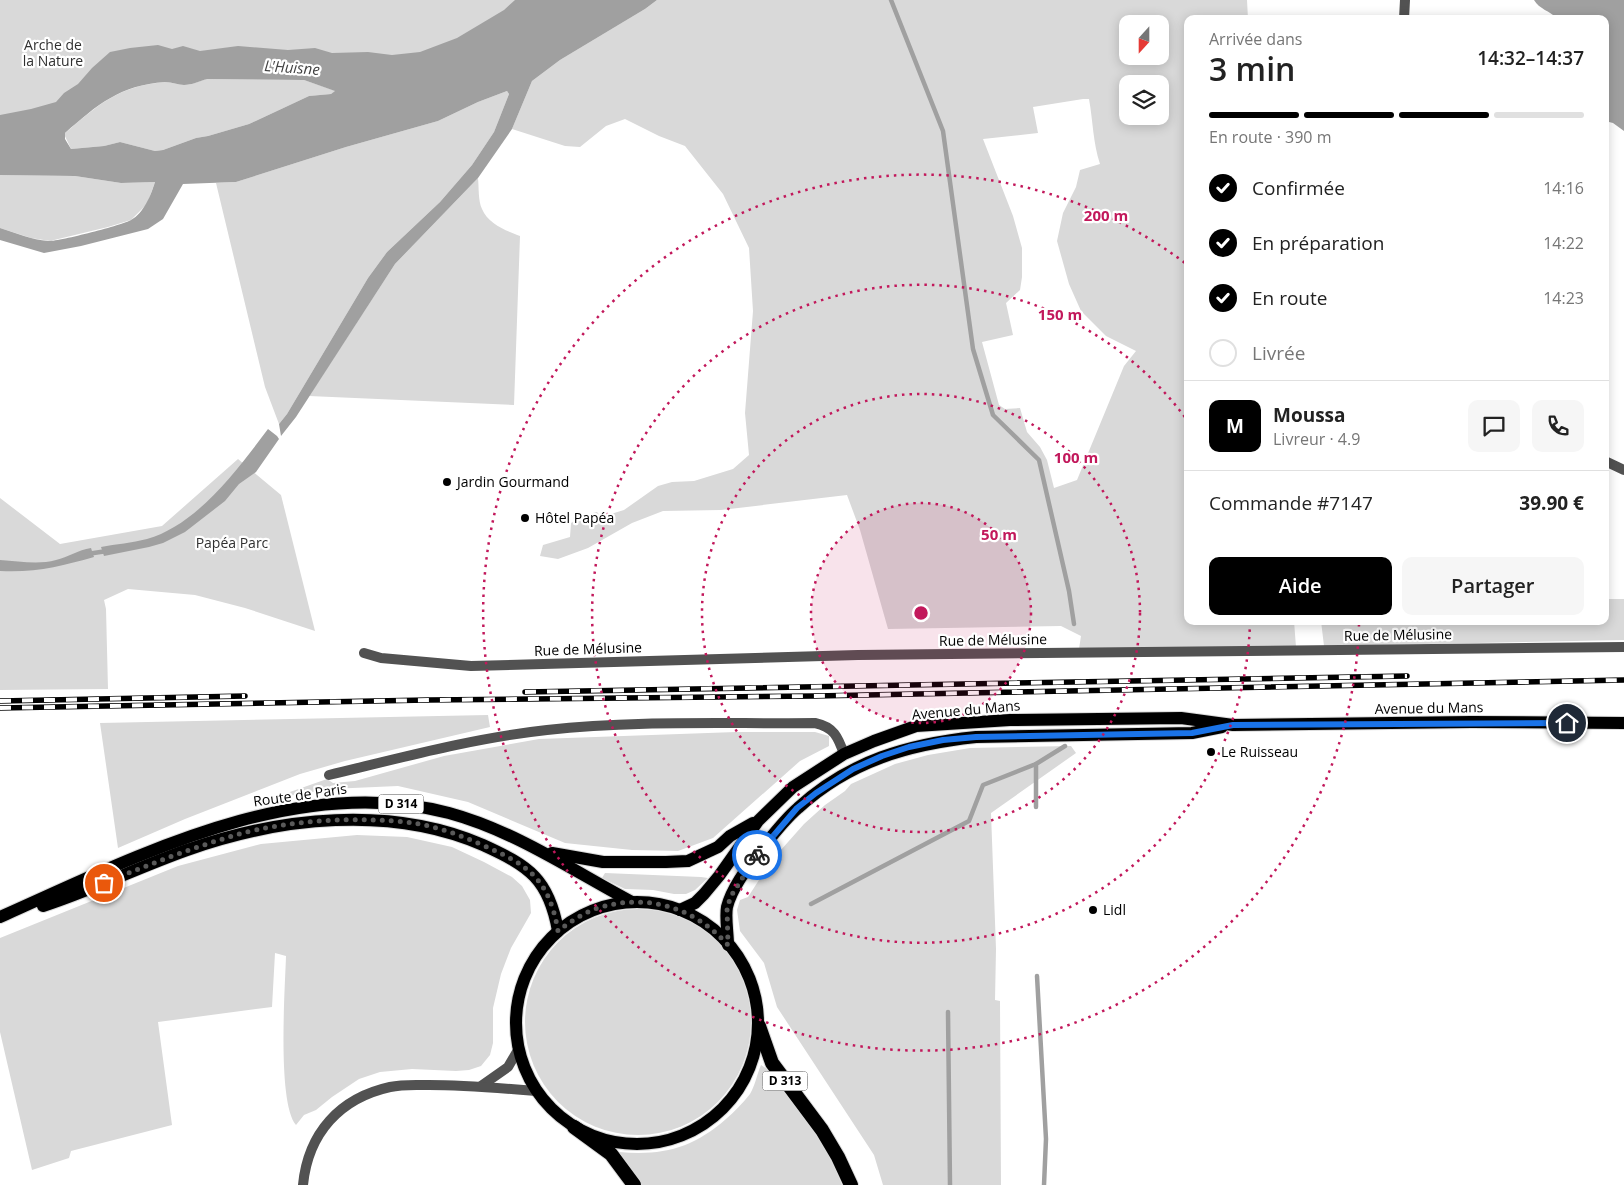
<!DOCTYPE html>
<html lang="fr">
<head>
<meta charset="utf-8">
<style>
	body { margin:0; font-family:"Open Sans",sans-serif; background:#f6f6f6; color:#222; height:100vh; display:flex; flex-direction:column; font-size:19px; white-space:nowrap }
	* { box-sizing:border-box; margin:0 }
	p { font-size:16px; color:#767676 }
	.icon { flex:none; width:28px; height:28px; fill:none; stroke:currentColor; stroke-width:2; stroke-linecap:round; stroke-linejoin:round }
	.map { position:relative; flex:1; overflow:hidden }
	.side { position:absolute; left:1184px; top:15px; width:425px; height:610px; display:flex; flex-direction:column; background:#fff; border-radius:10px; box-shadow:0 2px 12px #0003 }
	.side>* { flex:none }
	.needle { width:32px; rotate:201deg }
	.buttons { position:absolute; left:1119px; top:15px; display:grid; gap:10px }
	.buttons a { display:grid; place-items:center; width:50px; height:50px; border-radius:10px; background:#fff; box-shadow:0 2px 12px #0003; font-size:25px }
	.pin { position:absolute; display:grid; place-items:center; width:42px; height:42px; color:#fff; margin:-21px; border:2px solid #fff; border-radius:50%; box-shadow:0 1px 5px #0007 }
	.courier { position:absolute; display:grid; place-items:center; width:50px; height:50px; margin:-25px; border:4px solid #1a73e8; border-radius:50%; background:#fff; color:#222; box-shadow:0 1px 6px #0007 }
	.overview em { font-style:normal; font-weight:600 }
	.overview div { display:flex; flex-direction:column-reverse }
	.overview { display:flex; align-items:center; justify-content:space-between; height:85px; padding:0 25px }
	h1 { font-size:32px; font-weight:600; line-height:38px }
	.bar { display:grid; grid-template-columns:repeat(4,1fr); gap:8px 5px; align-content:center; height:60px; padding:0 25px }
	.bar i { height:6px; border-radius:4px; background:#e0e0e0 }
	.bar .current { background:#000 }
	.bar p { grid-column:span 4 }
	.line { display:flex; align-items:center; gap:12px; padding:0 25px; border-top:1px solid #e0e0e0 }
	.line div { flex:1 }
	.round { display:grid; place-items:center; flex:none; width:52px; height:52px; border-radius:10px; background:#f6f6f6 }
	ol { padding:0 25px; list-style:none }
	li { display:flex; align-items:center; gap:15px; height:55px }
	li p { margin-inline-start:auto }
	li .icon { padding:5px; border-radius:50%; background:#000; color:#fff; stroke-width:4 }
	li:last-child { color:#767676 }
	li i { width:28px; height:28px; border:2px solid #e0e0e0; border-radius:50% }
	.action { display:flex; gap:10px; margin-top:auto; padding:10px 25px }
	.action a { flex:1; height:58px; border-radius:10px; background:#000; color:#fff; font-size:20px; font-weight:600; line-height:58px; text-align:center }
	.action a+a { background:#f6f6f6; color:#222 }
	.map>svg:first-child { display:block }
	.green { fill:#d9d9d9; fill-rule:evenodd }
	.water { fill:#a0a0a0; fill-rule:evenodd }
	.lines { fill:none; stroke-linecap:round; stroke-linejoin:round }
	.stream { stroke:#a0a0a0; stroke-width:4.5 }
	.primary-casing { stroke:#dbdbdb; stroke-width:14 }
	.trunk-casing { stroke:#dbdbdb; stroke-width:16 }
	.minor { stroke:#525252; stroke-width:10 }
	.primary { stroke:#000; stroke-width:12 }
	.trunk { stroke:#000; stroke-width:14 }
	.rail-casing { stroke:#000; stroke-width:5.5 }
	.rail { stroke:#fff; stroke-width:4; stroke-dasharray:11; stroke-linecap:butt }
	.done { stroke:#595959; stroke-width:5; stroke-dasharray:0 9 }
	.route { stroke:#1a73e8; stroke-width:6 }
	.ring { fill:none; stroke:#c2185b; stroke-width:2.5; stroke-dasharray:2.5 5 }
	.poi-dot { fill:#000; stroke:#fff; stroke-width:2 }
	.labels { text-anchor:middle; stroke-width:4.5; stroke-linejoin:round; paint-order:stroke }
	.shield { fill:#fff; stroke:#4c4c4c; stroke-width:1 }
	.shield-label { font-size:12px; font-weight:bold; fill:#000 }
	.park-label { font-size:14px; fill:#303030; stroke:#fff }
	.poi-label { font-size:14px; fill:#000; stroke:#fff; text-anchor:start }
	.street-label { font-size:14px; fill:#000; stroke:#fff }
	.water-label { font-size:15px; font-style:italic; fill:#414141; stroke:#fff }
	.centre { fill:#c2185b; stroke:#fff; stroke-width:2.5 }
	.ring-label { font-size:15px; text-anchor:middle; font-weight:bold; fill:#c2185b; stroke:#fff; stroke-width:4.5; stroke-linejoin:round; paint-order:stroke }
</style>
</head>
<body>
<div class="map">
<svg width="1624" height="1185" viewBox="0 0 1624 1185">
	<rect width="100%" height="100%" fill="#fff"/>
	<g class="green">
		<polygon points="0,0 584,0 519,41 328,70 156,72 0,149"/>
		<path d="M657,0h590l1,19h-60v602h106l2,26 -217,2 2,-13 -20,-10 -173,3 -28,-99 -13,-35 -126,15 -58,1 -31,12 -44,25 -30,11 -18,-3 3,-11 27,-8 1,-14 10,-7 16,-4 4,5 23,-7 34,-24 14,-4 22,-1 39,-12 16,-14 -4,-42 8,-102 -4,-63 -26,-54 -38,-48 -26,-10 -34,-17 -19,7 -26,21 -15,-1 -53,-17 20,-48 28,-21 85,-51zM1128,24h32v32h-32zM1128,84h32v32h-32zM1083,99h6c4,22 4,44 11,65l-20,6 -4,17 -13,26 -6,28 12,43 12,27 25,25 30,15 -12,15 -47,114 -23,8 -7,-28 -7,-13 -13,-15 -7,-24 -15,1 -6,-4 -17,-63 31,-7 -7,-32 14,-13 2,-13v-29l-9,-32 -30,-77 55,-6 -5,-26z"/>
		<path d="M206,79l98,1 32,11 -5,3 -22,2 -60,28 -41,12 -12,2 -33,12 -8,1 -35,-9 -16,4 -33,3 -7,-15c34,-29 54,-48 101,-52 7,0 13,3 19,3 8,0 16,-4 22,-6z"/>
		<polygon points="507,91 509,94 494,132 472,165 440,202 387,252 368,278 287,414 279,424 265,387 216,183 236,182 346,147 438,121 478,102"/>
		<polygon points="0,175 75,176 121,183 155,182 147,204 131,220 108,227 50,241 31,238 0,228"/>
		<path d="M478,178c1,9 0,23 4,31 6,15 25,22 38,27l-6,169 -205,-9 86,-132z"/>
		<polygon points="238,459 281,495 315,631 245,608 195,595 128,589 104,600 106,609 108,689 0,690 0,498 60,544 162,526"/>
		<polygon points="1605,599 1624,599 1624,640 1324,646 1321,621 1605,621"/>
		<polygon points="488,715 490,727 345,761 300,774 185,819 118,848 100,723"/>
		<polygon points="736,732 815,732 829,736 829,746 800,761 713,838 678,851 632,850 565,843 468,802 398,786 330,789 283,797 287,793 327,779 333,783 355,781 444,756 539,739"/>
		<polygon points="1071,746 1076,753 991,813 996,949 995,1000 1000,1001 1001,1185 883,1185 874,1155 777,1007 764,963 740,931 737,910 740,900 748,897 772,860 804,824 825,805 845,791 851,784 895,764 928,755 970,748"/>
		<path d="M357,835l50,2 45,10 32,15 28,15 10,9 8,14 1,13 -20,35 -10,26 -8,34v35l-3,12 -9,11 -12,4 -13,1 -44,-2 -32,3 -21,7 -27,18 -16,13 -12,5 -8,10c-19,-23 -11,-136 -10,-169l-11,-3 -3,54 -114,15 14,103 -101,26 -2,7 -37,12 -32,-138v-94l178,-72 83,-22z"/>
		<polygon points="605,873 701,877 708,878 695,890 686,894 674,894 653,890 625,889 602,878"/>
		<circle cx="638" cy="1022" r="113"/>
		<path d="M761,1065l8,5c26,36 58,72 73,115h-202l-22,-30 1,-3c44,4 74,-4 107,-33 8,-7 17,-16 24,-25 5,-8 7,-20 11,-29z"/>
	</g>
	<g class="water">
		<path d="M515,0h142l-12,9 -85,51 -28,21 -20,48 -34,49 -83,86 -99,153 -15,19 -2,-12 8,-10 81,-136 19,-26 53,-50 32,-37 22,-33 15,-38 -2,-3 -29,11 -40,19 -92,26 -110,35 -53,2 -20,35 -15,10 -67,17 -37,7 -44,-13v-12c16,5 32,12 48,13 9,1 75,-16 83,-21 13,-7 20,-25 24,-38l-34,1 -46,-7 -75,-1v-60l31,-6 25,-7 8,-9 14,-9 14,-16 18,-16 20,-4 28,-3 14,4 11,-3 17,5 38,-5 50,4 27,-2 17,5 36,-1 24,3 28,-3 37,-14 47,-28zM207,79l97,1 31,11 -4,3 -22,2 -60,28 -41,12 -12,2 -33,12 -8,1 -35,-9 -16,4 -33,3 -6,-10v-6c32,-28 55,-48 100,-51 7,0 13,3 19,3 8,0 16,-4 23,-6z"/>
		<path d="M1534,0h90v131l-11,-8 -8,-2v-102h-47c-8,-8 -19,-10 -24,-19z"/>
		<path d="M268,429l9,7 2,3 -23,33 -17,12 -14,17 -40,31 -22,11 -14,4 -45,9 -3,-9c15,-3 31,-4 46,-8 50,-14 91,-70 121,-110z"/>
		<path d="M91,548l3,9c-32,9 -59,16 -94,14v-11c19,1 38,5 56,0 12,-3 22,-10 35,-12z"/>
	</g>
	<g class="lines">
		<g class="stream">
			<polyline points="891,0 943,131 973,349 993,415 1039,460 1069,591 1074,624"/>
			<polyline points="87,554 107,551"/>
			<polyline points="1036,807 1036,764 1065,746"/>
			<polyline points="811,904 969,821 983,785 1036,764"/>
			<polyline points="1037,976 1046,1139 1044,1185"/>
			<polyline points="948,1012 950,1185"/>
		</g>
		<defs>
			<g id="primary">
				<polyline points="552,853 603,862 666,862 688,861 718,847 730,836 753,823"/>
				<circle cx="637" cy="1023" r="121"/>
				<path d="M43,906c49,-16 96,-39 144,-56 93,-33 204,-45 296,-5 46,21 66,34 75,86"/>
				<polyline points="680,910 695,903 704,894 719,876 758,821 793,787 844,754 874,741 916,726 1010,720 1181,718 1233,725 1471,722 1624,723"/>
				<path d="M0,917c135,-60 297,-145 449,-104 66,18 123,57 183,89"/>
				<path d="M728,945c0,-12 -3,-27 -1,-38 5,-20 21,-40 33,-56 12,-15 24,-31 38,-43 51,-47 111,-64 178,-71l216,-4 30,-6"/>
			</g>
			<g id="trunk">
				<polyline points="759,1026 772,1063 822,1130 838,1157 851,1185"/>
				<polyline points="574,1127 611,1154 634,1185"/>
			</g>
		</defs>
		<use href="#primary" class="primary-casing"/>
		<use href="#trunk" class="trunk-casing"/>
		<g class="minor">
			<polyline points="1404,19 1405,0"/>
			<polyline points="1605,461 1624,470"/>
			<polyline points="364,653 381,658 471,666 858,655 1624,647"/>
			<path d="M329,775c71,-17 144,-37 218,-45 88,-10 179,-6 268,-7 19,4 23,14 29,31"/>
			<polyline points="481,1086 508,1067 518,1050"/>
			<path d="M303,1185c5,-52 37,-87 87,-98 13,-3 26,-2 39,-2 36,0 71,3 107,6"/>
		</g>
		<use href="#primary" class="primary"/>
		<use href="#trunk" class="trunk"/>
		<defs>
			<g id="rail">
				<polyline points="525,692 1407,676"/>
				<polyline points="0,701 245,696"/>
				<polyline points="0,708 428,700 815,696 1624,680"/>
			</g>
		</defs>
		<use href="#rail" class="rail-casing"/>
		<use href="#rail" class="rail"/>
	</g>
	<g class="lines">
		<path class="done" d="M104,883c44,-18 87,-35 132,-48 52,-15 124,-19 178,-12 23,4 47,12 68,22 47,20 67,34 76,86 12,-9 25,-18 40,-23 49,-15 96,-1 130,37l-1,-37 4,-12 26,-41"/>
		<polyline class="route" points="757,855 797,808 816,793 853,769 882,756 909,747 943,740 976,737 1192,733 1233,725 1567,723"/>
	</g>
	<circle cx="921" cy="613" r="110" fill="#c2185b" fill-opacity=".12"/>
	<g class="ring">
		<circle cx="921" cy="613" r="110"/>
		<circle cx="921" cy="613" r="219"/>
		<path d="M1250 622A329 329 0 1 1 1187 420"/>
		<path d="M1359 624A438 438 0 1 1 1185 263"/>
	</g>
	<g class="poi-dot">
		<circle cx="447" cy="482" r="5"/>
		<circle cx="525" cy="518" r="5"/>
		<circle cx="1211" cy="752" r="5"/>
		<circle cx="1093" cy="910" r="5"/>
	</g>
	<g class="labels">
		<g class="shield">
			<rect x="378.5" y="794.5" width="45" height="19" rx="4"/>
			<rect x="762.5" y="1071.5" width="45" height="19" rx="4"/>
		</g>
		<g class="shield-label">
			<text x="401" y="808">D 314</text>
			<text x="785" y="1085">D 313</text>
		</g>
		<g class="park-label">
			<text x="53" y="50">Arche de<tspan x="53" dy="16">la Nature</tspan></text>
			<text x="232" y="548">Papéa Parc</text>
		</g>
		<g class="poi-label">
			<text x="457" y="487">Jardin Gourmand</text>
			<text x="535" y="523">Hôtel Papéa</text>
			<text x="1221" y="757">Le Ruisseau</text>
			<text x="1103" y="915">Lidl</text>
		</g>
		<g class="street-label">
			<text transform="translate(1398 635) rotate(-1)" y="5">Rue de Mélusine</text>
			<text transform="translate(993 640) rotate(-1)" y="5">Rue de Mélusine</text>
			<text transform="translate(588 649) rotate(-2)" y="5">Rue de Mélusine</text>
			<text transform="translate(1429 708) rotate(-1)" y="5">Avenue du Mans</text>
			<text transform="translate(966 710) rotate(-5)" y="5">Avenue du Mans</text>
			<text transform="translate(300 795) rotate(-8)" y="5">Route de Paris</text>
		</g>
		<g class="water-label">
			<text transform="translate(292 68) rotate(4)" y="5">L'Huisne</text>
		</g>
	</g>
	<circle cx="921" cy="613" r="8" class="centre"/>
	<g class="ring-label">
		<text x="1106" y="221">200 m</text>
		<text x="1060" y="320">150 m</text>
		<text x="1076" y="463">100 m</text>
		<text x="999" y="540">50 m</text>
	</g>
</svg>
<div class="buttons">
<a><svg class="needle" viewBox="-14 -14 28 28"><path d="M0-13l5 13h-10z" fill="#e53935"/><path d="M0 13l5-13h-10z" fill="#767676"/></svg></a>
<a><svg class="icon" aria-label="layers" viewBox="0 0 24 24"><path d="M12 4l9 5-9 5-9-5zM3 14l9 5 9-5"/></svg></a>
</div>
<div class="pin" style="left:104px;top:883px;background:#ea580c"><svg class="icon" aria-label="bag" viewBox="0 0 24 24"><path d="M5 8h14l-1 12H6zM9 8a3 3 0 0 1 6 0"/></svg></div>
<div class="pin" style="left:1567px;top:723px;background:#1f2937"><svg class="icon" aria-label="home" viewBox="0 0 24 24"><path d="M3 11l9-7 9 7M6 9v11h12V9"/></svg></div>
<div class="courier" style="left:757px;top:855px"><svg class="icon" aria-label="bike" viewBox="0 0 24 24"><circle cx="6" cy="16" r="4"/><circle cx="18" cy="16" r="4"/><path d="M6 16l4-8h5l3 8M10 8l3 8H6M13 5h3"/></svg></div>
<section class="side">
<div class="overview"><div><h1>3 min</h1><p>Arrivée dans</p></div><em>14:32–14:37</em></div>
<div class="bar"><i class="current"></i><i class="current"></i><i class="current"></i><i></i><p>En route · 390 m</p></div>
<ol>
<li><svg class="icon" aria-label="check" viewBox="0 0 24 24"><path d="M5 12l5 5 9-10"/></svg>Confirmée<p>14:16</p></li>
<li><svg class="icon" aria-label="check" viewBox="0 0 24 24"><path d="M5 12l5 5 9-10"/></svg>En préparation<p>14:22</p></li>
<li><svg class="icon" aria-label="check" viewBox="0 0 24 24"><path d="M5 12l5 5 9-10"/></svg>En route<p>14:23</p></li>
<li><i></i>Livrée</li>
</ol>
<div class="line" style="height:90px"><b class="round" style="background:#000;color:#fff">M</b><div><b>Moussa</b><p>Livreur · 4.9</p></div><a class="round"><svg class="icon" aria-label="chat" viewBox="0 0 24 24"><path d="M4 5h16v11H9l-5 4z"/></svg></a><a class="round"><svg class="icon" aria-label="phone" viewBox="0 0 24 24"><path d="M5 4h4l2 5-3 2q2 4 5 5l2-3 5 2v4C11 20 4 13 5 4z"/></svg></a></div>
<div class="line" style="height:65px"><div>Commande #7147</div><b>39.90 €</b></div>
<div class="action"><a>Aide</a><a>Partager</a></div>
</section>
</div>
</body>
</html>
